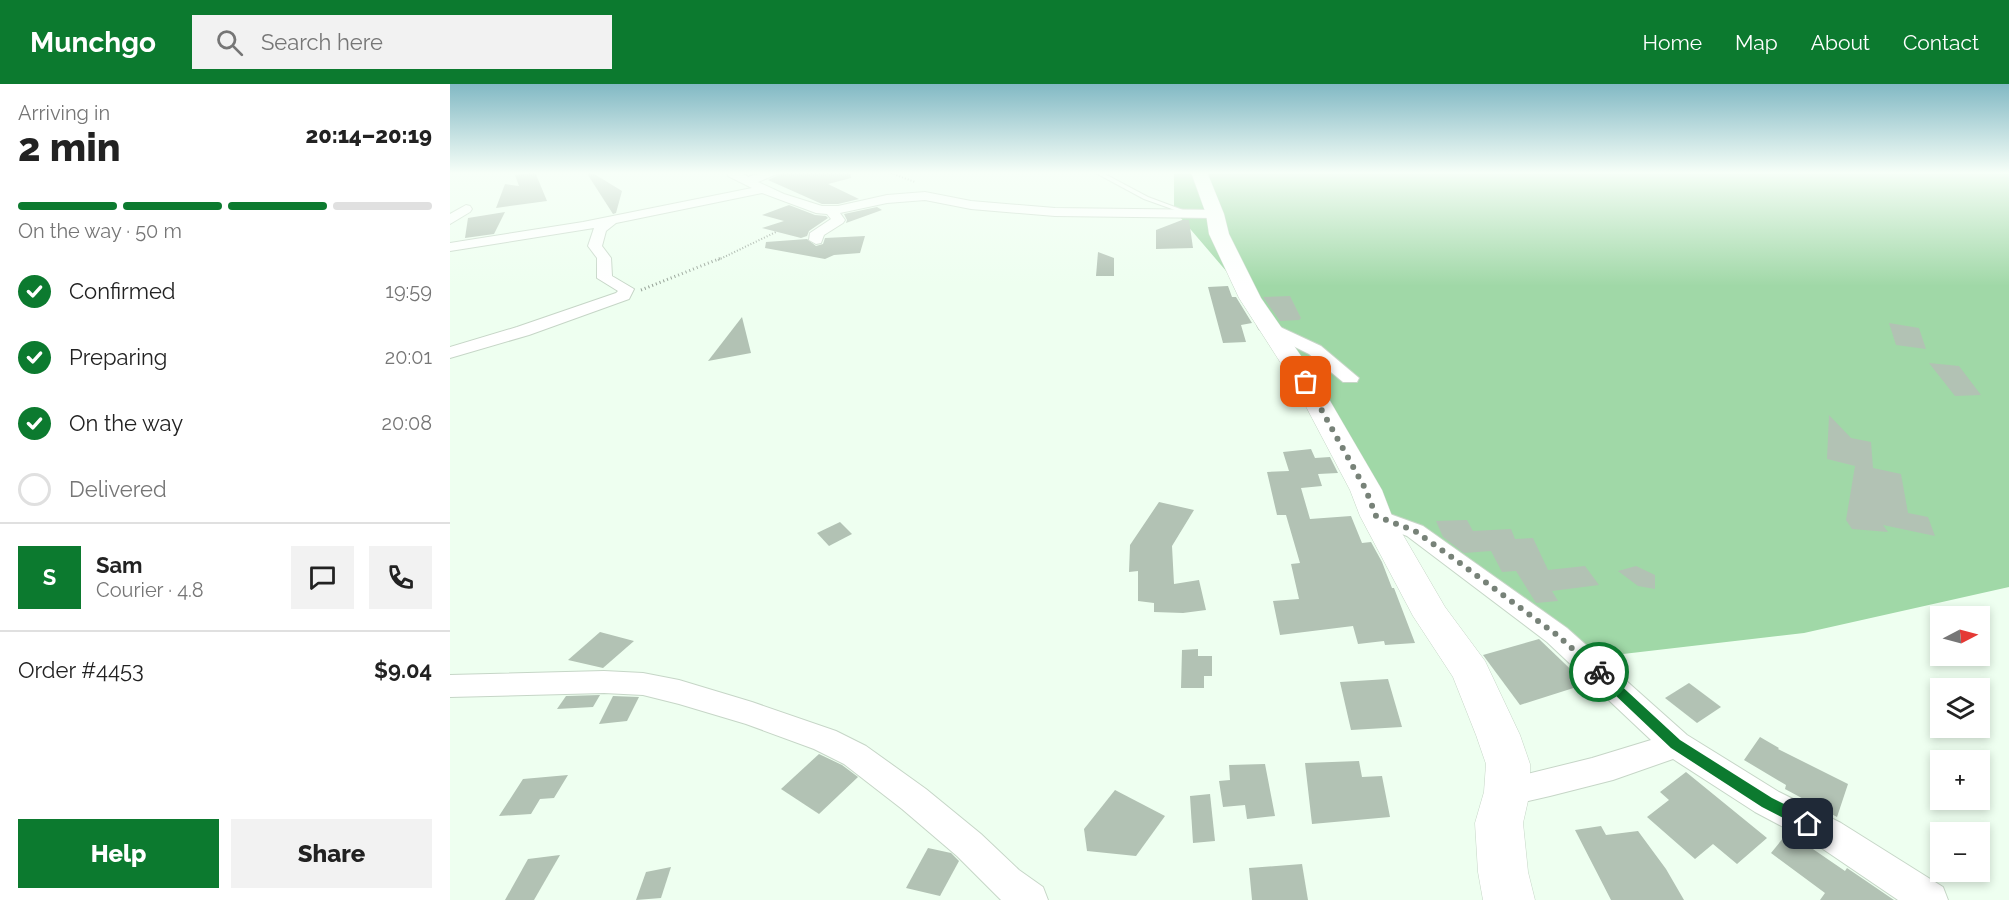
<!DOCTYPE html>
<html lang="en">
<head>
<meta charset="utf-8">
<style>
	body { margin:0; font-family:Raleway,sans-serif; background:#f2f2f2; color:#222; height:100vh; display:flex; flex-direction:column; font-size:22px; white-space:nowrap }
	* { box-sizing:border-box; margin:0 }
	p { font-size:20px; color:#767676 }
	.icon { flex:none; width:33px; height:33px; fill:none; stroke:currentColor; stroke-width:2; stroke-linecap:round; stroke-linejoin:round }
	.map { position:relative; flex:1; overflow:hidden }
	.drawer { display:flex; flex-direction:column; background:#fff; width:450px }
	.drawer>* { flex:none }
	.needle { width:39px; rotate:84deg }
	.controls { position:absolute; left:1480px; top:522px; display:grid; gap:12px }
	.controls a { display:grid; place-items:center; width:60px; height:60px; border-radius:0px; background:#fff; box-shadow:0 3px 9px #0003; font-size:30px }
	.pin { position:absolute; display:grid; place-items:center; width:51px; height:51px; color:#fff; margin:-26px; border-radius:12px; box-shadow:0 3px 9px #0006 }
	.courier { position:absolute; display:grid; place-items:center; width:60px; height:60px; margin:-30px; border:4px solid #0c7a2f; border-radius:50%; background:#fff; color:#222; box-shadow:0 2px 8px #0007 }
	.overview em { font-style:normal; font-weight:800 }
	.overview div { display:flex; flex-direction:column-reverse }
	.overview { display:flex; align-items:center; justify-content:space-between; height:102px; padding:0 18px }
	h1 { font-size:39px; font-weight:800; line-height:45px }
	.bar { display:grid; grid-template-columns:repeat(4,1fr); gap:9px 6px; align-content:center; height:72px; padding:0 18px }
	.bar i { height:8px; border-radius:4px; background:#e0e0e0 }
	.bar .on { background:#0c7a2f }
	.bar p { grid-column:span 4 }
	.line { display:flex; align-items:center; gap:15px; padding:0 18px; border-top:2px solid #e0e0e0 }
	.line div { flex:1 }
	.round { display:grid; place-items:center; flex:none; width:63px; height:63px; border-radius:0px; background:#f2f2f2 }
	ol { padding:0 18px; list-style:none }
	li { display:flex; align-items:center; gap:18px; height:66px }
	li p { margin-inline-start:auto }
	li .icon { padding:6px; border-radius:50%; background:#0c7a2f; color:#fff; stroke-width:4 }
	li:last-child { color:#767676 }
	li i { width:33px; height:33px; border:3px solid #e0e0e0; border-radius:50% }
	.cta { display:flex; gap:12px; margin-top:auto; padding:12px 18px }
	.cta a { flex:1; height:69px; border-radius:0px; background:#0c7a2f; color:#fff; font-size:24px; font-weight:800; line-height:69px; text-align:center }
	.cta a+a { background:#f2f2f2; color:#222 }
	header { display:flex; align-items:center; gap:36px; box-sizing:border-box; height:84px; padding:0 30px; background:#0c7a2f; color:#fff }
	header strong { font-size:28px }
	nav { display:flex; gap:33px; margin-inline-start:auto; font-size:21px }
	.search { width:420px; height:54px; background:#f2f2f2; display:flex; align-items:center; gap:15px; box-sizing:border-box; padding:0 21px; border-radius:0px; color:#767676; font-size:22px }
	main { display:flex; flex:1; min-height:0 }
	.map>svg:first-child { display:block }
	.forest { fill:#a0d8a7 }
	.building { fill:#b2c2b4 }
	.lines { fill:none; stroke-linecap:round; stroke-linejoin:round }
	.lane-casing { stroke:#c6d6c7; stroke-width:2 }
	.street-casing { stroke:#c6d6c7; stroke-width:2 }
	.secondary-casing { stroke:#c6d6c7; stroke-width:1 }
	.path-far1 { stroke:#95a196; stroke-width:2; stroke-dasharray:1 2; stroke-linecap:butt }
	.path { stroke:#95a196; stroke-width:3; stroke-dasharray:1 3; stroke-linecap:butt }
	.lane { fill:#fff; fill-rule:evenodd }
	.street { fill:#fff; fill-rule:evenodd }
	.secondary { fill:#fff; fill-rule:evenodd }
	.route { fill:#0c7a2f }
	.done { stroke:#778278; stroke-width:6; stroke-dasharray:0 10.8 }
</style>
</head>
<body>
<header>
<strong>Munchgo</strong>
<div class="search"><svg class="icon" aria-label="search" viewBox="0 0 24 24"><circle cx="10" cy="10" r="6"/><path d="M15 15l6 6"/></svg>Search here</div>
<nav><a>Home</a><a>Map</a><a>About</a><a>Contact</a></nav>
</header>
<main>
<section class="drawer">
<div class="overview"><div><h1>2 min</h1><p>Arriving in</p></div><em>20:14–20:19</em></div>
<div class="bar"><i class="on"></i><i class="on"></i><i class="on"></i><i></i><p>On the way · 50 m</p></div>
<ol>
<li><svg class="icon" aria-label="check" viewBox="0 0 24 24"><path d="M5 12l5 5 9-10"/></svg>Confirmed<p>19:59</p></li>
<li><svg class="icon" aria-label="check" viewBox="0 0 24 24"><path d="M5 12l5 5 9-10"/></svg>Preparing<p>20:01</p></li>
<li><svg class="icon" aria-label="check" viewBox="0 0 24 24"><path d="M5 12l5 5 9-10"/></svg>On the way<p>20:08</p></li>
<li><i></i>Delivered</li>
</ol>
<div class="line" style="height:108px"><b class="round" style="background:#0c7a2f;color:#fff">S</b><div><b>Sam</b><p>Courier · 4.8</p></div><a class="round"><svg class="icon" aria-label="chat" viewBox="0 0 24 24"><path d="M4 5h16v11H9l-5 4z"/></svg></a><a class="round"><svg class="icon" aria-label="phone" viewBox="0 0 24 24"><path d="M5 4h4l2 5-3 2q2 4 5 5l2-3 5 2v4C11 20 4 13 5 4z"/></svg></a></div>
<div class="line" style="height:78px"><div>Order #4453</div><b>$9.04</b></div>
<div class="cta"><a>Help</a><a>Share</a></div>
</section>
<div class="map">
<svg width="1559" height="816" viewBox="0 0 1559 816">
	<rect width="100%" height="100%" fill="#eefff0"/>
	<polygon class="forest" points="724,88 1559,88 1559,503 1354,549 1130,575 932,433 818,236 724,126"/>
	<g class="building">
		<polygon points="85,88 97,117 46,124 55,100 69,102 65,91"/>
		<polygon points="136,88 141,88 172,107 166,129 163,130"/>
		<polygon points="334,88 400,88 401,94 378,100 409,115 388,120 372,120 318,96"/>
		<polygon points="339,121 365,131 376,132 378,134 359,147 357,152 351,154 312,144 334,137 312,131"/>
		<polygon points="427,123 432,126 396,139 397,136 394,130"/>
		<polygon points="55,128 44,150 15,154 18,134"/>
		<polygon points="732,136 739,136 743,164 706,165 706,146"/>
		<polygon points="415,152 410,169 384,171 375,175 315,164 316,158 357,155 366,162 373,160 375,154"/>
		<polygon points="648,168 664,174 664,192 646,192"/>
		<polygon points="778,202 782,213 786,213 802,239 791,241 796,258 773,259 758,203"/>
		<polygon points="840,212 851,234 849,236 830,237 813,213"/>
		<polygon points="292,233 301,269 258,277"/>
		<polygon points="1439,239 1469,244 1476,265 1446,261"/>
		<polygon points="1479,279 1509,282 1531,311 1505,312"/>
		<polygon points="1379,331 1401,354 1421,358 1423,384 1451,390 1458,429 1478,433 1485,452 1433,441 1438,448 1402,445 1396,436 1405,382 1377,375"/>
		<polygon points="861,365 865,374 880,373 888,389 868,390 872,402 851,404 860,435 901,432 912,459 921,458 932,478 942,504 944,504 965,559 935,561 934,557 908,560 903,542 830,551 823,517 849,515 841,480 850,479 836,431 827,431 817,388 839,387 833,368"/>
		<polygon points="709,418 744,426 722,462 724,500 749,496 756,526 733,529 704,528 704,519 688,517 688,487 679,488 680,461"/>
		<polygon points="1017,436 1023,447 1061,445 1065,455 1083,454 1098,486 1135,482 1149,501 1102,507 1108,517 1086,519 1066,487 1052,488 1041,467 1014,469 993,453 986,437"/>
		<polygon points="390,438 402,450 379,462 367,449"/>
		<polygon points="1186,482 1205,491 1205,505 1188,502 1168,487"/>
		<polygon points="150,548 184,557 153,584 118,576"/>
		<polygon points="1089,555 1136,600 1070,621 1033,571"/>
		<polygon points="748,565 748,572 762,572 762,592 754,592 754,604 731,604 732,566"/>
		<polygon points="938,595 952,643 901,646 890,598"/>
		<polygon points="1239,599 1271,623 1247,639 1215,614"/>
		<polygon points="150,611 143,623 107,625 116,612"/>
		<polygon points="163,612 189,613 177,637 149,640"/>
		<polygon points="1310,653 1329,664 1328,665 1398,700 1387,733 1335,705 1336,701 1294,676"/>
		<polygon points="369,670 392,681 408,693 369,730 331,705"/>
		<polygon points="909,677 912,693 932,692 940,733 862,740 855,679"/>
		<polygon points="815,680 825,732 797,735 795,721 773,723 769,697 780,696 779,681"/>
		<polygon points="1236,688 1317,754 1287,780 1263,760 1245,775 1197,733 1219,716 1210,708"/>
		<polygon points="118,691 104,714 90,715 81,730 49,732 73,695"/>
		<polygon points="665,706 715,732 686,772 637,767 634,745"/>
		<polygon points="760,710 765,757 743,759 740,712"/>
		<polygon points="1151,742 1156,751 1188,747 1216,785 1234,816 1161,816 1125,746"/>
		<polygon points="1338,748 1395,787 1397,784 1444,816 1370,816 1375,809 1321,769"/>
		<polygon points="478,764 501,769 509,777 490,812 456,804"/>
		<polygon points="110,771 84,816 55,816 78,775"/>
		<polygon points="852,780 858,816 802,816 799,784"/>
		<polygon points="221,783 211,814 186,816 196,788"/>
	</g>
	<g class="lines">
		<defs>
			<polygon id="lane" points="644,88 651,88 698,113 741,129 736,130 694,115"/>
			<g id="street">
				<polygon points="278,88 291,88 298,93 314,88 332,88 308,98 334,110 372,122 388,122 437,111 475,108 521,117 605,124 765,126 771,130 765,134 605,132 521,125 475,116 437,119 390,129 395,136 393,139 374,151 371,159 366,160 359,156 360,149 381,135 377,130 366,129 312,109 166,139 156,147 152,162 161,174 162,192 184,205 179,215 79,251 0,274 0,263 67,243 166,209 168,207 147,194 147,174 138,162 144,144 0,167 0,159 133,138 302,104 278,92"/>
				<polygon points="16,121 20,122 22,125 20,128 0,140 0,130"/>
				<polygon points="815,236 871,262 909,294 907,298 893,298 859,270 809,245 807,241"/>
				<polygon points="926,425 973,442 1117,544 1237,651 1329,708 1391,739 1493,803 1498,816 1448,816 1367,761 1305,728 1223,675 1163,696 1100,712 1057,722 1045,718 1041,708 1045,698 1142,674 1201,656 1097,558 957,452 918,437 914,432 918,427"/>
				<polygon points="154,587 193,589 229,596 302,618 386,647 416,662 476,705 531,750 569,786 593,803 598,816 551,816 507,772 452,725 394,680 364,665 296,640 229,620 193,611 154,609 0,613 0,591"/>
			</g>
			<polygon id="secondary" points="741,88 757,88 774,130 779,150 811,214 869,298 932,406 942,432 995,523 1035,577 1070,651 1080,680 1080,708 1073,739 1078,788 1085,816 1033,816 1028,788 1025,739 1034,708 1036,680 1026,651 1003,593 963,532 910,432 900,406 843,298 789,214 759,150 756,130"/>
		</defs>
		<use href="#lane" class="lane-casing"/>
		<use href="#street" class="street-casing"/>
		<use href="#secondary" class="secondary-casing"/>
		<g class="path-far1">
			<polyline points="438,88 465,98"/>
			<polyline points="268,176 326,148"/>
		</g>
		<polyline class="path" points="191,206 271,174"/>
		<use href="#lane" class="lane"/>
		<use href="#street" class="street"/>
		<use href="#secondary" class="secondary"/>
	</g>
	<linearGradient id="sky" x2="0" y2="1"><stop stop-color="#82b9c4"/><stop offset="0.44" stop-color="#f7fff8"/><stop offset="1" stop-color="#f7fff8" stop-opacity="0"/></linearGradient>
	<rect width="1559" height="202" fill="url(#sky)"/>
	<polygon class="route" points="1149,583 1153,585 1230,656 1322,714 1364,735 1366,740 1364,744 1358,746 1353,744 1312,723 1221,664 1144,591 1143,588 1144,585"/>
	<g class="lines">
		<polyline class="done" points="856,298 916,406 926,432 965,447 1003,474 1107,551 1149,588"/>
	</g>
</svg>
<div class="controls">
<a><svg class="needle" viewBox="-14 -14 28 28"><path d="M0-13l5 13h-10z" fill="#e53935"/><path d="M0 13l5-13h-10z" fill="#767676"/></svg></a>
<a><svg class="icon" aria-label="layers" viewBox="0 0 24 24"><path d="M12 4l9 5-9 5-9-5zM3 14l9 5 9-5"/></svg></a>
<a>+</a>
<a>−</a>
</div>
<div class="pin" style="left:856px;top:298px;background:#ea580c"><svg class="icon" aria-label="bag" viewBox="0 0 24 24"><path d="M5 8h14l-1 12H6zM9 8a3 3 0 0 1 6 0"/></svg></div>
<div class="pin" style="left:1358px;top:740px;background:#1f2937"><svg class="icon" aria-label="home" viewBox="0 0 24 24"><path d="M3 11l9-7 9 7M6 9v11h12V9"/></svg></div>
<div class="courier" style="left:1149px;top:588px"><svg class="icon" aria-label="bike" viewBox="0 0 24 24"><circle cx="6" cy="16" r="4"/><circle cx="18" cy="16" r="4"/><path d="M6 16l4-8h5l3 8M10 8l3 8H6M13 5h3"/></svg></div>
</div>
</main>
</body>
</html>
